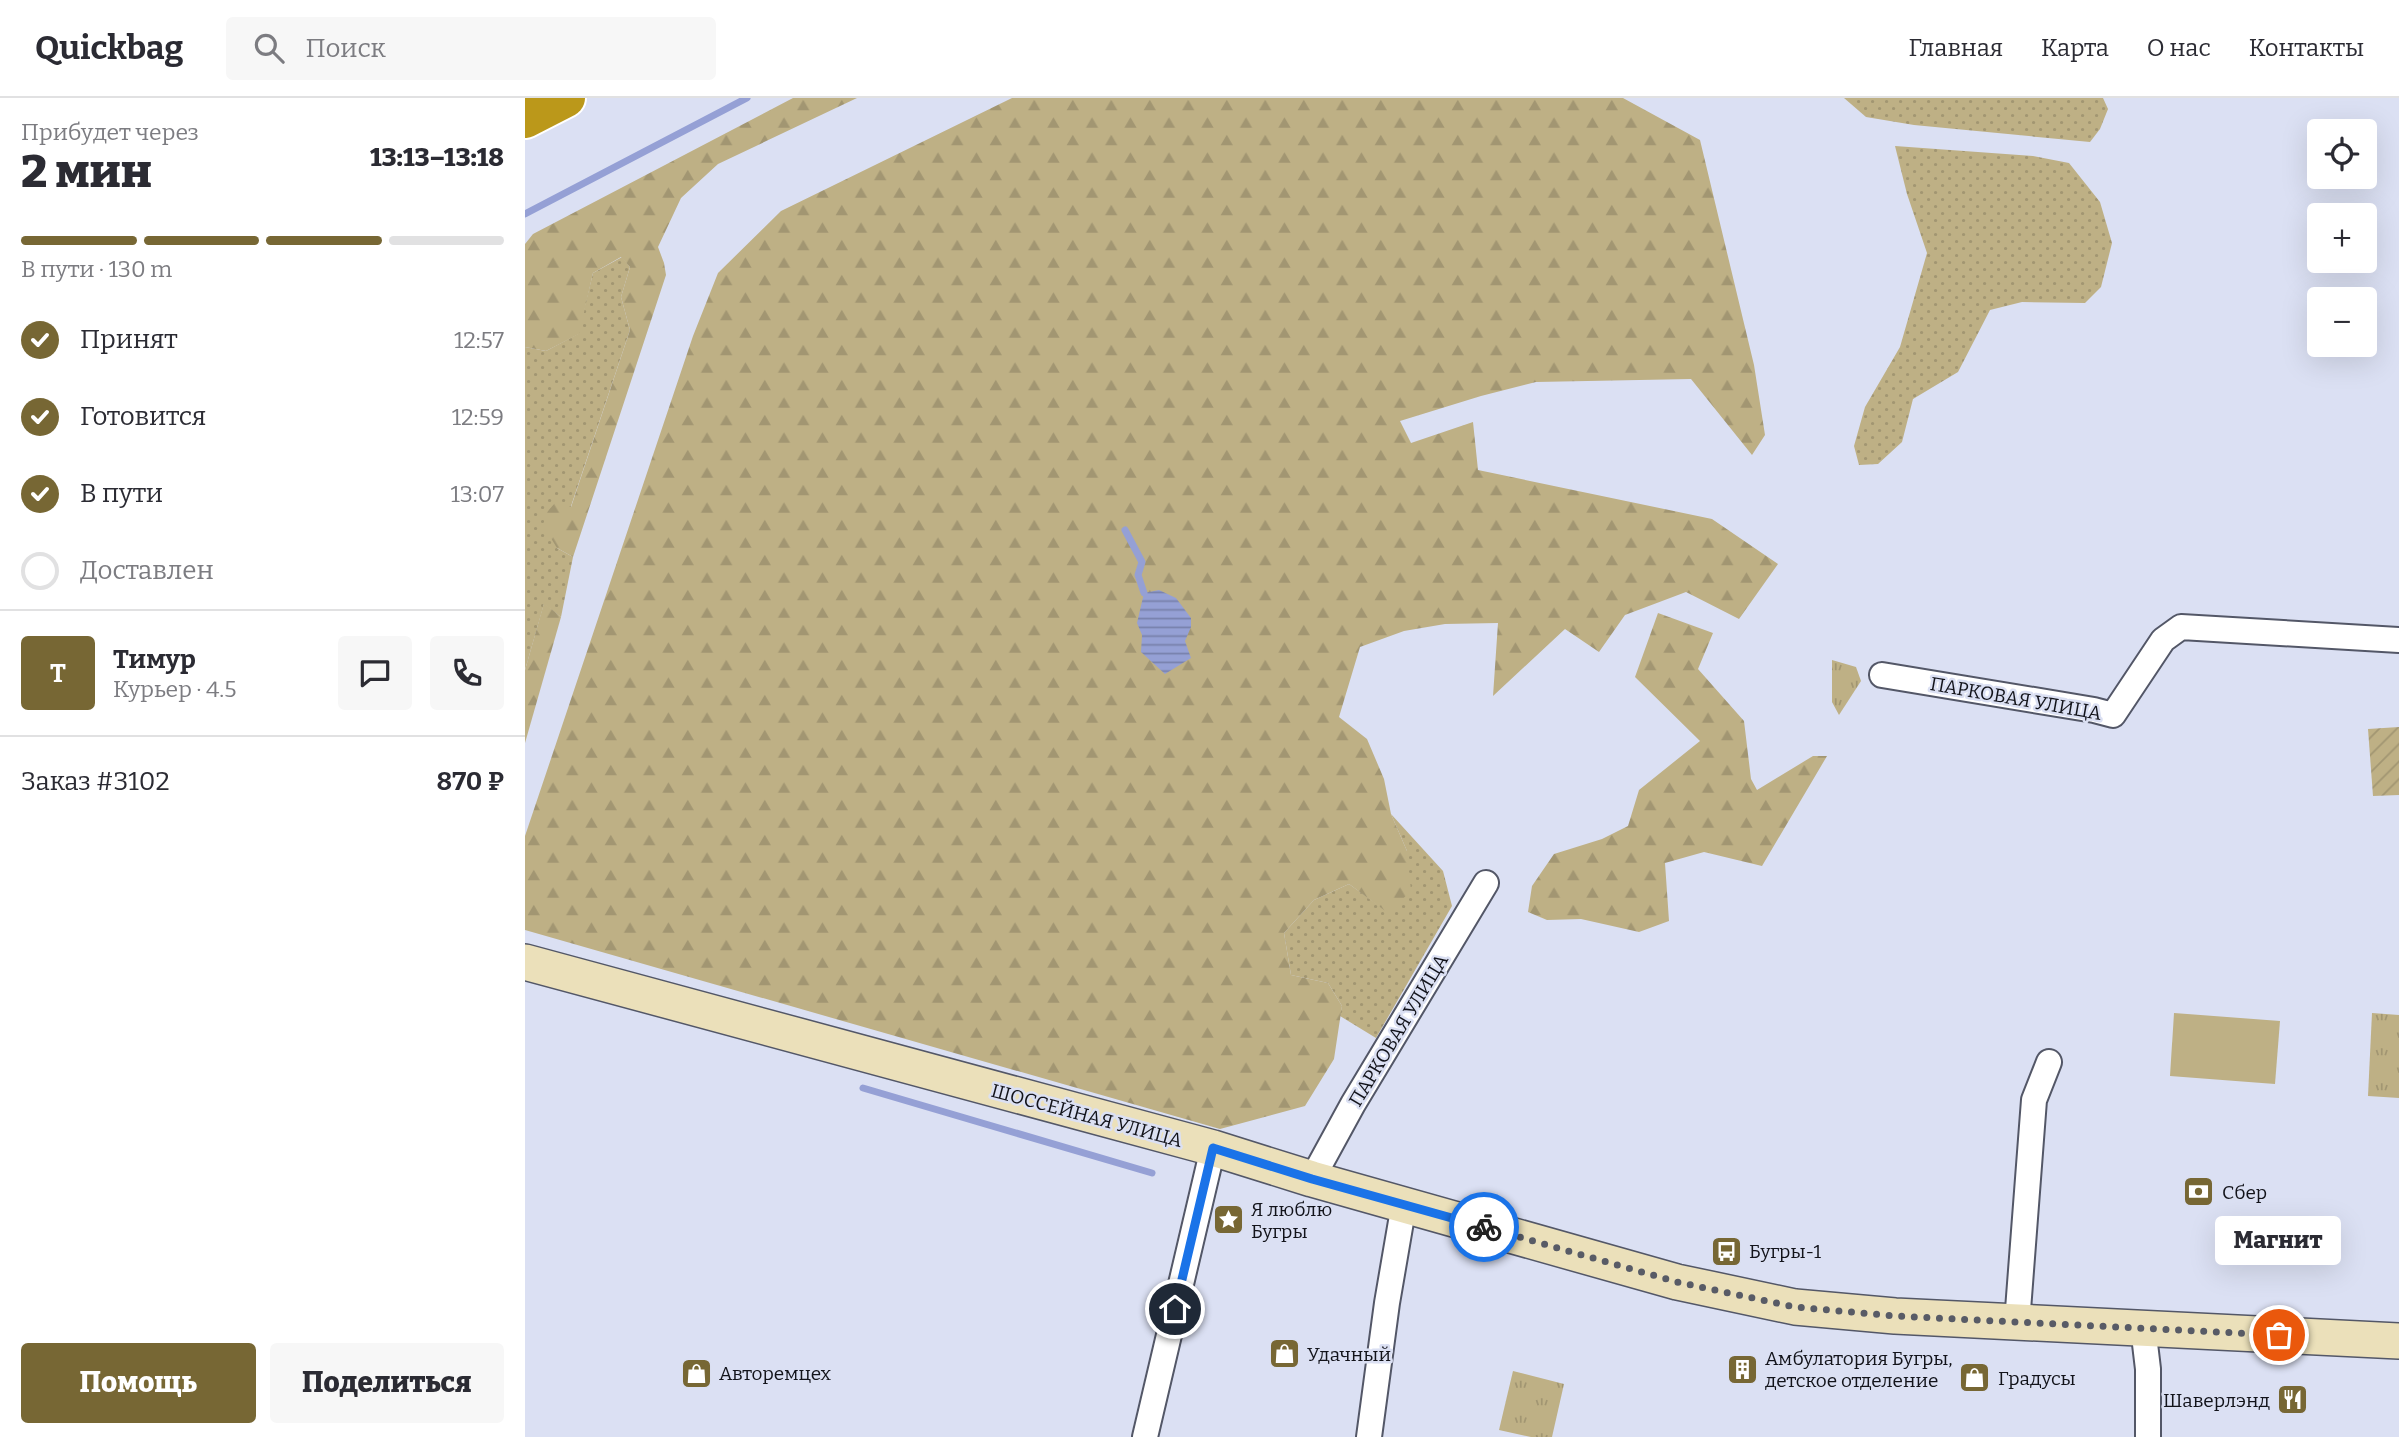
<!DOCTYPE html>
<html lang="ru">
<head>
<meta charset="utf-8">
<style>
	body { margin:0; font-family:Bitter,serif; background:#f7f7f7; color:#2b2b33; height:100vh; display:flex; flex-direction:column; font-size:26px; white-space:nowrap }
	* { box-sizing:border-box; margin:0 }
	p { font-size:23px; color:#7c7c81 }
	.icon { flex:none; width:38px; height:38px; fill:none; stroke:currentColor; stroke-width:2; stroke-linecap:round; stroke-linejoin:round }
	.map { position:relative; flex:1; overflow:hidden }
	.details { display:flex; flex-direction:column; background:#fff; width:525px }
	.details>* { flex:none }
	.controls { position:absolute; left:1782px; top:21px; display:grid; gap:14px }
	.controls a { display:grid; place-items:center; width:70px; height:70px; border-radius:7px; background:#fff; box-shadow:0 7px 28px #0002; font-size:35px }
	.pin { position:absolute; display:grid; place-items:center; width:60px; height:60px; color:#fff; margin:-30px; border:4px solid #fff; border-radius:50%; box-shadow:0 2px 7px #0007 }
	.courier { position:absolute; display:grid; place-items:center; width:70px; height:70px; margin:-35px; border:5px solid #1a73e8; border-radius:50%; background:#fff; color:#222; box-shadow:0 2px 9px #0007 }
	.bubble { position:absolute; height:49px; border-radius:7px; background:#fff; box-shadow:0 7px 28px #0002; font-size:23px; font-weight:800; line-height:49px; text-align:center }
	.headline em { font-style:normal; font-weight:800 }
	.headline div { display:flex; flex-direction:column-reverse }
	.headline { display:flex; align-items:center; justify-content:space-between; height:119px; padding:0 21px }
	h1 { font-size:46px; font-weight:800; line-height:52px }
	.bar { display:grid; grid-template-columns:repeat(4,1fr); gap:10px 7px; align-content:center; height:84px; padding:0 21px }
	.bar i { height:9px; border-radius:5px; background:#e1e1e2 }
	.bar .current { background:#776734 }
	.bar p { grid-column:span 4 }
	.line { display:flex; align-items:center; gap:18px; padding:0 21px; border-top:2px solid #e1e1e2 }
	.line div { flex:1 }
	.round { display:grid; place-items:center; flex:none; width:74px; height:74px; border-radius:7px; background:#f7f7f7 }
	ol { padding:0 21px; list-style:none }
	li { display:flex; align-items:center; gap:21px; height:77px }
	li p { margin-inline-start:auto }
	li .icon { padding:7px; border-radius:50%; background:#776734; color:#fff; stroke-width:4 }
	li:last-child { color:#7c7c81 }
	li i { width:38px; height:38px; border:4px solid #e1e1e2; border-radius:50% }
	.action { display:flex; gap:14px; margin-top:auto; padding:14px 21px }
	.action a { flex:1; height:80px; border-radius:7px; background:#776734; color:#fff; font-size:28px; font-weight:800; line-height:80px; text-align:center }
	.action a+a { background:#f7f7f7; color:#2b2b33 }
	header { display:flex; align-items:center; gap:42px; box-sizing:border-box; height:98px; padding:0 35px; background:#fff; border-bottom:2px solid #e1e1e2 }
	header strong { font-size:33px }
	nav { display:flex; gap:38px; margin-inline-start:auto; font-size:24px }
	.search { width:490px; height:63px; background:#f7f7f7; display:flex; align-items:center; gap:18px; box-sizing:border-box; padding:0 24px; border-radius:7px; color:#7c7c81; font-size:26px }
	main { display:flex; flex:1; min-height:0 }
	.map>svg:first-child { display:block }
	.grass { fill:url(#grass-dots) }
	.forest { fill:url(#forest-firs) }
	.park { fill:url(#park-tufts) }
	.garden { fill:url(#garden-furrows) }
	.pitch { fill:#beb085 }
	.water { fill:url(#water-rules) }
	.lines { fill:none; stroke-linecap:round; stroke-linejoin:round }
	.stream { stroke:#95a0d5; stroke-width:7 }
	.minor-casing { stroke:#535767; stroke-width:28 }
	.secondary-casing { stroke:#535767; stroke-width:38 }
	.motorway-casing { stroke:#fff; stroke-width:42 }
	.minor { stroke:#fff; stroke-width:24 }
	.secondary { stroke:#ebe0ba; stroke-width:35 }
	.motorway { stroke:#bb981a; stroke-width:38 }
	.done { stroke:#585b66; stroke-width:7; stroke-dasharray:0 12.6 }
	.route { stroke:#1a73e8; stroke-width:9 }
	.labels { text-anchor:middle; stroke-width:5; stroke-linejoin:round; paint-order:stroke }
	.street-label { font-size:19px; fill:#12131a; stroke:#dbe0f3 }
	.poi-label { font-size:19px; fill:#12131a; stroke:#dbe0f3; text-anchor:start }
</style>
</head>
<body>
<header>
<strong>Quickbag</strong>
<div class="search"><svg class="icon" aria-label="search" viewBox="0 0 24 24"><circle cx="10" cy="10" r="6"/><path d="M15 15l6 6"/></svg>Поиск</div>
<nav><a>Главная</a><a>Карта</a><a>О нас</a><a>Контакты</a></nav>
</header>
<main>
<section class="details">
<div class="headline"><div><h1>2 мин</h1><p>Прибудет через</p></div><em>13:13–13:18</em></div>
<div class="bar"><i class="current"></i><i class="current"></i><i class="current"></i><i></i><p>В пути · 130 m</p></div>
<ol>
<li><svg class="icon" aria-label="check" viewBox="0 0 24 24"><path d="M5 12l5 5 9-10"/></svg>Принят<p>12:57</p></li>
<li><svg class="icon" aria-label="check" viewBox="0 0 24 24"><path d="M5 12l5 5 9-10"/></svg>Готовится<p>12:59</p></li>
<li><svg class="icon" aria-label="check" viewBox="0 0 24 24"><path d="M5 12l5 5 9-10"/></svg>В пути<p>13:07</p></li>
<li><i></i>Доставлен</li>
</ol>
<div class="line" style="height:126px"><b class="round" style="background:#776734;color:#fff">Т</b><div><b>Тимур</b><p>Курьер · 4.5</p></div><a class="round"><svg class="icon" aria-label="chat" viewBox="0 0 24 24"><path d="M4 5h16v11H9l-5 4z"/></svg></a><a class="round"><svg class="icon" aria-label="phone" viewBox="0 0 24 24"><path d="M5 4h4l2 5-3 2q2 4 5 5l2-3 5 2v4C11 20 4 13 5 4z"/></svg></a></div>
<div class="line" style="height:91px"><div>Заказ #3102</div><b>870 ₽</b></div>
<div class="action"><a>Помощь</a><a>Поделиться</a></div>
</section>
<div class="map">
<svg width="1874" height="1339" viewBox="0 0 1874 1339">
	<defs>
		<pattern id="grass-dots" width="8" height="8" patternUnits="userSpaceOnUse" patternTransform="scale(1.75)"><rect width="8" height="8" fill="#beb085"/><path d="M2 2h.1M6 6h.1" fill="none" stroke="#a29672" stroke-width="1.8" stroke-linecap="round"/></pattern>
		<pattern id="forest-firs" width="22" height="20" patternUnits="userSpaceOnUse" patternTransform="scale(1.75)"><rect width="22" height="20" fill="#beb085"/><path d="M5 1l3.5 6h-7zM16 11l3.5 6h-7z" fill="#a29672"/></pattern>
		<pattern id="park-tufts" width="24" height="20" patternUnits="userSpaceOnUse" patternTransform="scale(1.75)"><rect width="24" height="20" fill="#beb085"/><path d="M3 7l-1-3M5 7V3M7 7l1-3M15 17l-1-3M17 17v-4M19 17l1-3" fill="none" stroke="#a29672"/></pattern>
		<pattern id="garden-furrows" width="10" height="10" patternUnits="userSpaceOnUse" patternTransform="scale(1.75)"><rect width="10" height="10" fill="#beb085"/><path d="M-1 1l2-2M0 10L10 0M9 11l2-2" fill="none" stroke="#a29672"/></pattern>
		<pattern id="water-rules" width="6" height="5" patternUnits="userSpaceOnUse" patternTransform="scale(1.75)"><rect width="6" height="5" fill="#95a0d5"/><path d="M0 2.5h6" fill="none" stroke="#7881ac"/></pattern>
	</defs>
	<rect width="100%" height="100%" fill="#dbe0f3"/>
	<g class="grass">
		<polygon points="1319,0 1578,0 1583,11 1575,31 1565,44 1389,27 1341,19"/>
		<polygon points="1370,48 1508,58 1544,65 1575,104 1587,145 1576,189 1560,205 1497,204 1465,212 1433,274 1388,301 1377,344 1353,366 1334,367 1329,348 1340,309 1375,249 1402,155 1382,96"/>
		<polygon points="97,159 105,169 96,199 105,232 32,450 48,459 36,519 19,506 0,572 0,249 21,253 53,236 68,175"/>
		<polygon points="866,716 918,773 927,808 851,940 815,918 817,908 803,885 766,877 759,835 789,802 824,786 863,814 882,753"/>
	</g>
	<g class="forest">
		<polygon points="268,0 332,0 193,66 156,100 133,149 139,165 141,177 48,459 32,450 18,427 22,414 30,405 46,409 105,232 96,199 105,169 96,159 68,175 54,236 21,253 0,249 0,146 8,136"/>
		<polygon points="487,0 1098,0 1175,42 1229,267 1240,337 1227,357 1166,281 1011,284 956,298 875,323 886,345 948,324 953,372 1187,421 1253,466 1214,521 1161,494 1100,517 1074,554 1040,531 968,598 973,525 920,526 879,533 835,549 814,619 842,641 859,681 866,716 882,753 886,793 863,815 824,786 789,802 759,835 766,877 803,885 817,908 809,961 780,1008 695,1031 0,832 0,738 168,238 193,175 256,113"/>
		<polygon points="19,505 36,519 0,645 0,572"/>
		<polygon points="1133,515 1188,535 1173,571 1219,623 1226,681 1232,692 1288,658 1302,658 1237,768 1179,754 1140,765 1144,823 1114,834 1056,821 1022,822 1003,814 1007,788 1029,756 1077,741 1103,728 1114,692 1175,643 1110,579"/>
	</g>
	<g class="park">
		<polygon points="1307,562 1331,569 1336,583 1314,617 1307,604"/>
		<polygon points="1847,915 1874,917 1874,1000 1843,998"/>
		<polygon points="988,1273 1039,1286 1027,1339 1006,1339 974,1332"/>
	</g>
	<polygon class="garden" points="1874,629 1874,697 1848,698 1843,631"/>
	<polygon class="pitch" points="1649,915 1755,923 1750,986 1645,978"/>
	<polygon class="water" points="634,492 651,500 666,520 666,529 660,543 666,560 640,576 616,554 617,537 612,525 619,495"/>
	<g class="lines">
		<g class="stream">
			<polyline points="0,116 222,0"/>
			<polyline points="600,432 617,464 613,477 619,495"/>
			<polyline points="338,990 627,1075"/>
		</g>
		<defs>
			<g id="minor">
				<polyline points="1357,577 1569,612 1588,617 1638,542 1656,529 1874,542"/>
				<polyline points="787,1081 828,1006 961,785"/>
				<polyline points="1492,1225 1509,1002 1524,964"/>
				<polyline points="1618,1229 1623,1271 1623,1339"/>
				<polyline points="620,1339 688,1050"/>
				<polyline points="844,1339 862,1205 879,1106"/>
			</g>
			<polyline id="secondary" points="0,864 688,1050 787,1081 1152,1184 1270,1209 1370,1218 1874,1243"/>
			<polyline id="motorway" points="0,21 41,0"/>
		</defs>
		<use href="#minor" class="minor-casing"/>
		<use href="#secondary" class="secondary-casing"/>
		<use href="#motorway" class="motorway-casing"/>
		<use href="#minor" class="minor"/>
		<use href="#secondary" class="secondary"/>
		<use href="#motorway" class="motorway"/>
	</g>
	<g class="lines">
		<polyline class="done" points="959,1129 1152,1184 1270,1209 1370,1218 1754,1237"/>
		<polyline class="route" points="650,1211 688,1050 787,1081 959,1129"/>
	</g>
	<defs>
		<symbol id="bank-square" viewBox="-11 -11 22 22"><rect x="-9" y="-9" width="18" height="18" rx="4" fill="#776734" stroke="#dbe0f3"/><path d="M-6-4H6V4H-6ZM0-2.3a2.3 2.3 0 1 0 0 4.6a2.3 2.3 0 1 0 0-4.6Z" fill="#fff"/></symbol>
		<symbol id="sight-square" viewBox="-11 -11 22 22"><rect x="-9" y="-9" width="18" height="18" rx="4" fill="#776734" stroke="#dbe0f3"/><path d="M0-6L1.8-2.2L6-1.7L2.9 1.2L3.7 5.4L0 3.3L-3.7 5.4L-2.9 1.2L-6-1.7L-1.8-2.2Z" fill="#fff"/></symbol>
		<symbol id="bus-square" viewBox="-11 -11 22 22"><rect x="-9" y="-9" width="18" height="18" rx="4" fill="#776734" stroke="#dbe0f3"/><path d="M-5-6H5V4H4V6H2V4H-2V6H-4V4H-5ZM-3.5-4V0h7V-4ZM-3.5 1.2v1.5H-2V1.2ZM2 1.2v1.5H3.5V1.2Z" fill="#fff"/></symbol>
		<symbol id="shop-square" viewBox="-11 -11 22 22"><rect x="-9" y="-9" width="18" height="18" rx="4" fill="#776734" stroke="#dbe0f3"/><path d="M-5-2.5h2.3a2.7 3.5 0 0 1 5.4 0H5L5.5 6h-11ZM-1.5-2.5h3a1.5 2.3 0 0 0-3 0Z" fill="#fff"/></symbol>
		<symbol id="building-square" viewBox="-11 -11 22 22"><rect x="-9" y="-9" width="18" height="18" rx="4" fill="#776734" stroke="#dbe0f3"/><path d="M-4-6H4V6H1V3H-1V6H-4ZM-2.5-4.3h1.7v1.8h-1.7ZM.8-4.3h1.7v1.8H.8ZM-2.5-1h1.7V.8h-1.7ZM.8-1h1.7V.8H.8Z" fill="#fff"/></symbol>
		<symbol id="restaurant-square" viewBox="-11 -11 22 22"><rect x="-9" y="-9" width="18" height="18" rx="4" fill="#776734" stroke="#dbe0f3"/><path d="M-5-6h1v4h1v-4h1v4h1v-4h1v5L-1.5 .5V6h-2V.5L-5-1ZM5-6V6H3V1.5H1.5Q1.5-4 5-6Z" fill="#fff"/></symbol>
	</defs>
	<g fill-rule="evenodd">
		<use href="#bank-square" x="1656" y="1076" width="35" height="35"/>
		<use href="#sight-square" x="686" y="1104" width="35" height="35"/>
		<use href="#bus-square" x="1184" y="1136" width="35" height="35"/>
		<use href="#shop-square" x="742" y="1238" width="35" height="35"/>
		<use href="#building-square" x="1200" y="1254" width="35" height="35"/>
		<use href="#shop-square" x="154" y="1258" width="35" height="35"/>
		<use href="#shop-square" x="1432" y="1262" width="35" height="35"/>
		<use href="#restaurant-square" x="1750" y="1284" width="35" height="35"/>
	</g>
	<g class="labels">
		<g class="street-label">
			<text transform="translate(1491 600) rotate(10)" y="7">ПАРКОВАЯ УЛИЦА</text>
			<text transform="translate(873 932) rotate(-59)" y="7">ПАРКОВАЯ УЛИЦА</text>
			<text transform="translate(562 1017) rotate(15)" y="7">ШОССЕЙНАЯ УЛИЦА</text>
		</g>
		<g class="poi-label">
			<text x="1697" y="1101">Сбер</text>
			<text x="726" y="1118">Я люблю<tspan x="726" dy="22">Бугры</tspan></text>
			<text x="1224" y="1160">Бугры-1</text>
			<text x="782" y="1263">Удачный</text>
			<text x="1240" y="1267">Амбулатория Бугры,<tspan x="1240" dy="22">детское отделение</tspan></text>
			<text x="194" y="1282">Авторемцех</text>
			<text x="1473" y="1287">Градусы</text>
			<text x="1745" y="1309" text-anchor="end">Шаверлэнд</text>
		</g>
	</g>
</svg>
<div class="controls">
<a><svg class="icon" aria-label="locate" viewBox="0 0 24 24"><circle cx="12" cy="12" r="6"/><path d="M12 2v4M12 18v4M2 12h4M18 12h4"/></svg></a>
<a>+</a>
<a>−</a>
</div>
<div class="pin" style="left:1754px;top:1237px;background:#ea580c"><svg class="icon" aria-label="bag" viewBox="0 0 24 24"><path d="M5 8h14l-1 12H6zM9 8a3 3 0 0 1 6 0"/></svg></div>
<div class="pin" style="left:650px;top:1211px;background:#1f2937"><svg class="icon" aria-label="home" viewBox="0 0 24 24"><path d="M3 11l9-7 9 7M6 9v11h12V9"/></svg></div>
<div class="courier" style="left:959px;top:1129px"><svg class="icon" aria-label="bike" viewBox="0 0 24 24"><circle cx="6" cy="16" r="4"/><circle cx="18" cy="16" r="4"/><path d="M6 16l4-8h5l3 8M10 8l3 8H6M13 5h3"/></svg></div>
<div class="bubble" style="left:1690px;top:1118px;width:126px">Магнит</div>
</div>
</main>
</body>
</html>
